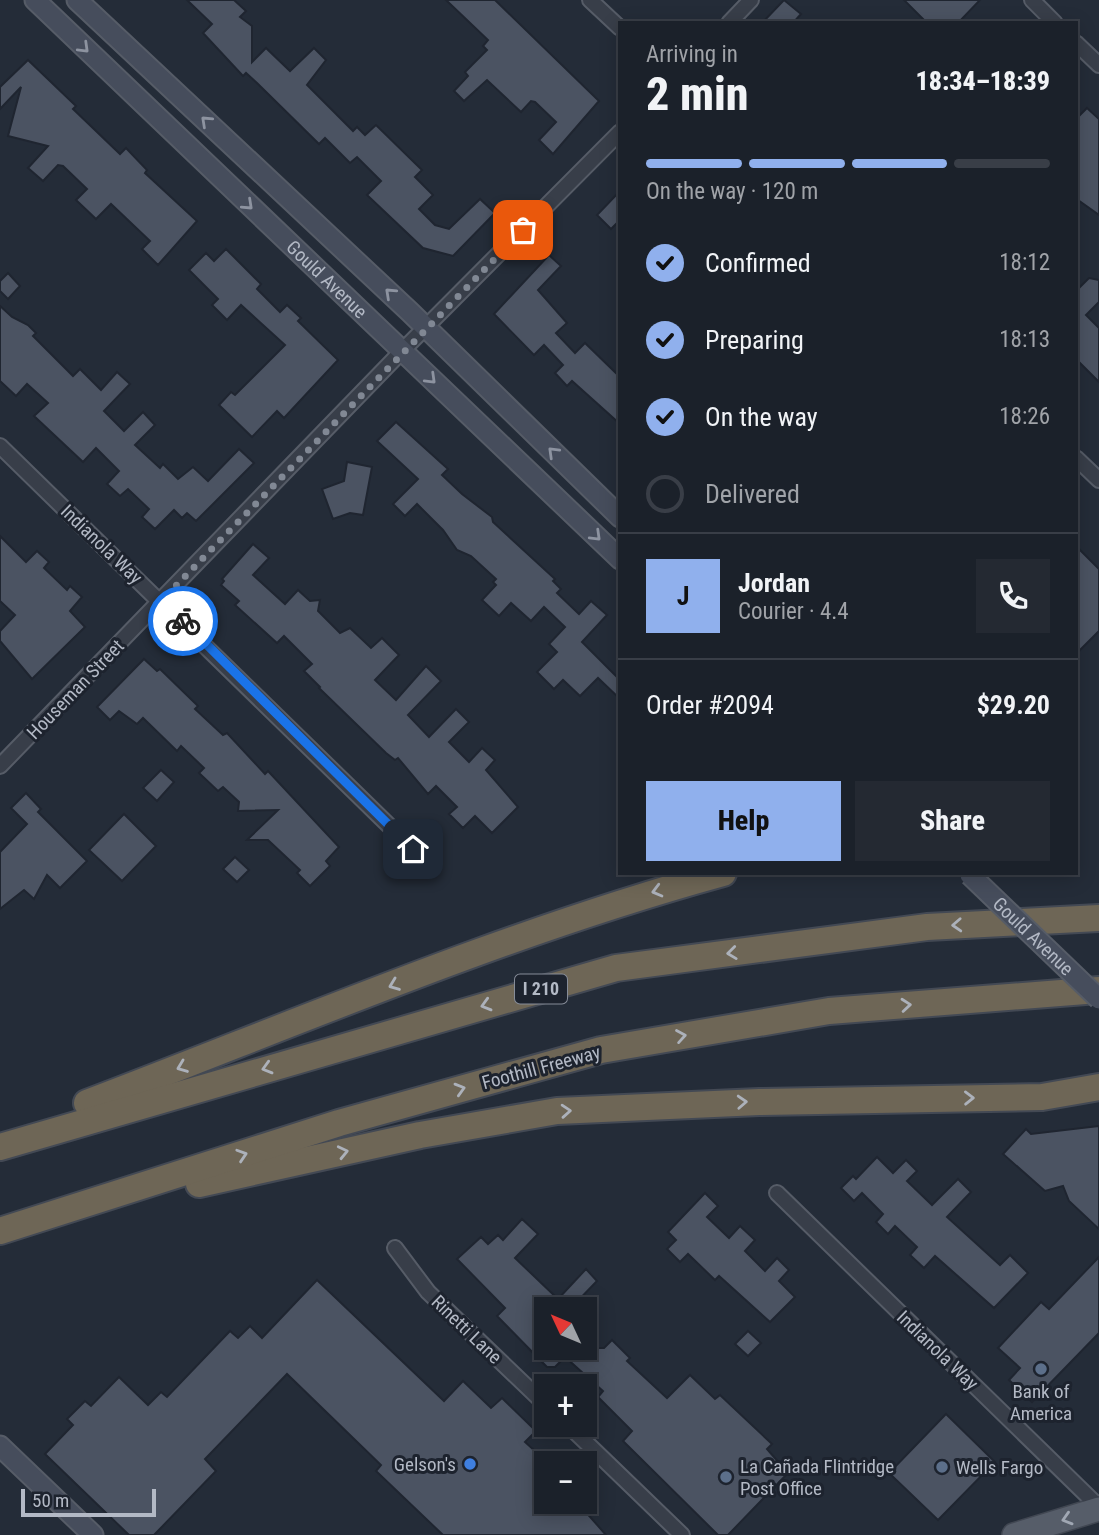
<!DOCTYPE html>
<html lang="en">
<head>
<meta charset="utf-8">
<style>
	body { margin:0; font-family:"Roboto Condensed",sans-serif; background:#242932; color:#f1f3f6; height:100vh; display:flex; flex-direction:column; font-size:26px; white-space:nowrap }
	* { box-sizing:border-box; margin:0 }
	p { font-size:23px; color:#a0a3a8 }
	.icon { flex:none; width:38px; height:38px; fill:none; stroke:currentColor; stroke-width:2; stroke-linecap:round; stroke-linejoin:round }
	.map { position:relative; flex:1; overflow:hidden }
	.sheet { position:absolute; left:618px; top:21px; width:460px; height:854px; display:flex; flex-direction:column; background:#1b212a; border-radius:0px; box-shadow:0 4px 18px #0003,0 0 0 2px #393e47 }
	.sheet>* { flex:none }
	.needle { width:46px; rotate:314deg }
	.fabs { position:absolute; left:534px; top:1297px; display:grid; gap:14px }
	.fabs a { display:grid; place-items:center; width:63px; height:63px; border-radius:0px; background:#1b212a; box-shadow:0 4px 18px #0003,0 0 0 2px #393e47; font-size:35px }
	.scale { position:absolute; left:21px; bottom:18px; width:135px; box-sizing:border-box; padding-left:7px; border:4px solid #b3b9c5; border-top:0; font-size:19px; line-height:24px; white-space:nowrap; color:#b3b9c5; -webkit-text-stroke:5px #1d232e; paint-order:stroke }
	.pin { position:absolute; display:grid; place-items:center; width:60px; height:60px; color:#fff; margin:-30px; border-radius:14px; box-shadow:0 4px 10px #0006 }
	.courier { position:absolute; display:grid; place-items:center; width:70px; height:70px; margin:-35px; border:5px solid #1a73e8; border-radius:50%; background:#fff; color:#222; box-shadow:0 2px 9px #0007 }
	.headline em { font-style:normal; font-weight:800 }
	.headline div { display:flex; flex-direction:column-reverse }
	.headline { display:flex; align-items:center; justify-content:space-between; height:119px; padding:0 28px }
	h1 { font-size:46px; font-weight:800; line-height:52px }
	.bar { display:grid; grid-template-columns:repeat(4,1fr); gap:10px 7px; align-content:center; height:84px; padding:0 28px }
	.bar i { height:9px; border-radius:5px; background:#393e47 }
	.bar .current { background:#90b0ed }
	.bar p { grid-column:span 4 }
	.line { display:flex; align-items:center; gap:18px; padding:0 28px; border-top:2px solid #393e47 }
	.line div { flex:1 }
	.round { display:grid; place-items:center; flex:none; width:74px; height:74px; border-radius:0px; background:#242932 }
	ol { padding:0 28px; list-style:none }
	li { display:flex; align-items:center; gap:21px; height:77px }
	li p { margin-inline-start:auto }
	li .icon { padding:7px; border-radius:50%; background:#90b0ed; color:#111; stroke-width:4 }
	li:last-child { color:#a0a3a8 }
	li i { width:38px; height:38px; border:4px solid #393e47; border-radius:50% }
	.button { display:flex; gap:14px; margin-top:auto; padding:14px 28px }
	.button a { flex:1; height:80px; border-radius:0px; background:#90b0ed; color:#111; font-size:28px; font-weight:800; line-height:80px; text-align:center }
	.button a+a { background:#242932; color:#f1f3f6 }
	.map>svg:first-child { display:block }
	.building { fill:#4b5362; stroke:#1f2530; stroke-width:2 }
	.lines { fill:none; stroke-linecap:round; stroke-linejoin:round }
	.street-casing { stroke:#565c67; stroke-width:18 }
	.secondary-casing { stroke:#565c67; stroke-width:23 }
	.primary-casing { stroke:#414752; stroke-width:26 }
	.highway-casing { stroke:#434954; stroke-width:30 }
	.street { stroke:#383e49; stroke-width:14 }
	.secondary { stroke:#464d5c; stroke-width:19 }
	.primary { stroke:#565d69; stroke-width:23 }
	.highway { stroke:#6e6656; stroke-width:26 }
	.secondary-bridge-casing { stroke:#565c67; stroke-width:23; stroke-linecap:butt }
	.secondary-bridge { stroke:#464d5c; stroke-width:19 }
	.oneway { stroke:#8d93a0 }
	.oneway2 { stroke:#acb1ba }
	.oneway3 { stroke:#a0a7b3 }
	.done { stroke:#818894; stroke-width:7; stroke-dasharray:0 12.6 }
	.route { stroke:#1a73e8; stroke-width:9 }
	.service-dot { fill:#5c6f8a; stroke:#1d232e; stroke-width:2.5 }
	.shop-dot { fill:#3f7fe0; stroke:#1d232e; stroke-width:2.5 }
	.labels { text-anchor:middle; stroke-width:6; stroke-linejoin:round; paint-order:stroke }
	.shield { fill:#1d232e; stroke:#868c98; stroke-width:2 }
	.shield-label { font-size:18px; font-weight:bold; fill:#b3b9c5 }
	.street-label { font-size:19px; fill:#b3b9c5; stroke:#1d232e }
	.poi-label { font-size:19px; fill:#b3b9c5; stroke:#1d232e; text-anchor:start }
</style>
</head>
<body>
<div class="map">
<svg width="1099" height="1535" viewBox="0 0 1099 1535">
	<rect width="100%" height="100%" fill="#242c38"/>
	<g class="building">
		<polygon points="187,0 234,0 246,11 240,17 252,26 252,62 266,48 290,71 314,48 326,60 307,85 353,131 357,127 365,135 376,125 422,170 415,177 433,195 419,209 435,225 449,229 480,199 495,213 453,256 423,248 367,195 381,181 357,157 350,163 325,138 319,144 257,83 246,73 243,76 203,33 212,24"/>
		<polygon points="446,0 495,0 599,101 553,154 539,140 556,122 535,102 531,101 521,112 487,80 464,101 454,91 468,76 465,72 487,50 483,46 488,40"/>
		<polygon points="784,0 801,14 793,23 762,23"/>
		<polygon points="904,0 980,0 958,23 927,23"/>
		<polygon points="28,60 76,106 73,109 120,154 126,148 147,170 145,173 197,221 158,265 142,249 150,241 111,204 96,219 76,200 87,189 63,166 58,165 43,181 28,168 48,146 8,136 21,87 0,109 0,87"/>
		<polygon points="1087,108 1099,119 1099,215 1078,200 1076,193 1076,119"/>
		<polygon points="620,191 620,220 611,229 597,215"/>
		<polygon points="226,249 261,284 257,289 280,312 287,305 301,318 298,321 338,360 284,418 277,411 252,437 219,405 231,392 235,395 285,345 241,305 227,320 212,305 218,299 189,270 206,253 214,261"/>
		<polygon points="549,255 561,266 538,290 567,323 556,333 575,353 585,343 620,377 620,424 572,381 567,386 555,373 563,365 544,345 534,355 494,314"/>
		<polygon points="8,273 20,286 8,299 0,291 0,281"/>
		<polygon points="1089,278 1099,280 1099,302 1086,315 1099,328 1099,382 1076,359 1076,291"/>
		<polygon points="0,306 12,317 28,325 36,333 33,336 73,376 80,369 101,390 117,372 130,384 104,411 124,431 143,412 155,425 135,445 160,468 163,464 178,479 193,467 208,481 239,449 254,463 196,521 187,513 182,518 174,510 155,529 142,517 149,509 128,489 120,496 107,484 119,471 96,448 83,462 34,416 48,403 27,384 16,396 0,381"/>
		<polygon points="396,422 448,469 442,475 462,494 492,517 493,522 555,579 553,581 561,589 557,593 579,614 591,601 607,615 582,642 620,680 620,699 598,678 580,696 563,680 554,689 537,672 557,652 549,644 565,627 544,607 531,621 511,603 499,616 482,600 496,585 493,582 496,579 471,556 457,550 443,530 417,504 405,516 393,504 418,479 377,441"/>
		<polygon points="347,462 372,467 363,515 350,513 333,519 322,489 344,481"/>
		<polygon points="0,536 26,562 37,551 49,562 44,568 67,590 70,586 82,597 70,611 85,627 32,679 0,641 0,631 15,615 0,601"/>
		<polygon points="253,544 269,558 253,575 285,604 298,590 310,601 320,600 318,611 340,633 350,628 371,648 382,638 399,655 375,680 396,700 426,666 441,681 408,715 429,737 456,709 469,722 449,742 469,762 482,748 495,760 486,770 518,807 492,833 475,816 463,828 449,814 457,807 436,786 428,794 398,758 395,760 386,753 319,688 320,687 304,671 312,664 284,636 277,643 235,605 239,601 221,585 224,581 222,579"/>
		<polygon points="1076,546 1099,569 1099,631 1076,654"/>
		<polygon points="144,659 157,671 160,669 198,706 195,709 223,735 227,733 265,774 268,771 339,847 326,861 330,866 310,886 297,873 300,870 268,840 247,840 278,810 238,811 239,802 223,787 218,791 199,773 204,768 181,746 177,751 143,718 137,724 119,711 110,720 97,707"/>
		<polygon points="161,770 174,782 157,801 143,788"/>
		<polygon points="26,793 41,809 38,812 87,861 60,888 47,875 34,899 24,890 0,909 0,852 27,824 11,808"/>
		<polygon points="124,814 156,846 122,881 89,850"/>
		<polygon points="235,857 249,870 237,882 223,869"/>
		<polygon points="1099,1126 1099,1229 1069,1201 1063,1186 1045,1191 1003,1154 1026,1129 1031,1134"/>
		<polygon points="877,1157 893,1173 906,1160 917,1171 907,1181 932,1205 958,1179 971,1192 947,1217 1000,1265 1010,1255 1028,1273 994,1308 935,1256 924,1268 910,1255 917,1247 895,1226 888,1234 876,1222 883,1214 862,1193 854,1201 841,1188 853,1176 856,1179"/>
		<polygon points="705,1193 718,1206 707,1217 729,1238 740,1226 755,1240 745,1251 765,1271 777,1258 789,1270 779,1281 795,1297 770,1322 719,1276 715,1280 688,1254 680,1262 667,1249 676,1240 668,1232"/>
		<polygon points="522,1219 538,1234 515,1258 558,1299 586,1269 597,1281 570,1309 546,1309 546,1348 604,1348 612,1340 630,1358 627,1361 667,1398 690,1375 715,1399 720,1395 772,1444 767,1449 788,1473 728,1535 718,1535 623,1441 632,1431 598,1397 603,1391 565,1357 555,1367 547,1367 497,1316 505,1308 457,1259 481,1237 488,1244 498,1235 503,1240"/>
		<polygon points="1099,1257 1099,1333 1032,1402 1009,1380 1020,1368 998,1348 1041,1302 1049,1309"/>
		<polygon points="317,1280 444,1401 463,1381 491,1408 502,1398 536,1431 525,1442 546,1461 546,1502 577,1502 606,1535 443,1535 376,1471 381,1465 287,1374 205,1459 216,1471 154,1535 129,1535 45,1454 73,1425 67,1419 85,1401 91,1406 119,1377 148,1405 161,1392 167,1397 230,1331 238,1338 250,1326 262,1338"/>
		<polygon points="748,1331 761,1343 748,1356 735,1344"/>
		<polygon points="946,1414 995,1462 938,1520 889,1473"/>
	</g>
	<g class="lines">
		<defs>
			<g id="street">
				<polyline points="590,0 620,28"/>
				<polyline points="1032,0 1055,23"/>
				<polyline points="729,23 751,0"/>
				<polyline points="1076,43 1099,65"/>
				<polyline points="0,446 413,849"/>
				<polyline points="1076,458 1099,480"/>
				<polyline points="0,766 402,351 620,132"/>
				<polyline points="777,1193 1099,1507"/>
				<polyline points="395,1248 428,1292 546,1405"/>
				<polyline points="567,1424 682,1535"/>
			</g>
			<g id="secondary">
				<path id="s1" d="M35,0l585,559"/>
				<polyline points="77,0 410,312 620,517"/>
				<polyline points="0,1446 93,1535"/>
			</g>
			<polyline id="primary" points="1014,1535 1099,1509"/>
			<g id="highway">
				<path d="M87,1103c210,-80 418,-170 636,-230"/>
				<polyline points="0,1147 616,968 927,927 1099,918"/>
				<polyline points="199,1184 420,1135 557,1111 759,1102 1042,1097 1099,1087"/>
				<polyline points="0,1231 339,1123 601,1050 829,1011 1099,990"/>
			</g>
		</defs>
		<use href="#street" class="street-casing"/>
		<use href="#secondary" class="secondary-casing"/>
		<use href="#primary" class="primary-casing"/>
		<use href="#highway" class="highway-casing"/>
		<use href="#street" class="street"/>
		<use href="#secondary" class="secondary"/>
		<use href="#primary" class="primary"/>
		<use href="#highway" class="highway"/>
		<defs>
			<g id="secondary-bridge">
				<path id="s2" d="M970,875l129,124"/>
			</g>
		</defs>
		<use href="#secondary-bridge" class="secondary-bridge-casing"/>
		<use href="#secondary-bridge" class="secondary-bridge"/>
	</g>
	<defs><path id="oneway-chevron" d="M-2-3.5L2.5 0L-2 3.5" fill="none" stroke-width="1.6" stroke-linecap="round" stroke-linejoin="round" transform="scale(1.75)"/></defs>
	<g class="oneway">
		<use href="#oneway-chevron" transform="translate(84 48) rotate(44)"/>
		<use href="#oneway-chevron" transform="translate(206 121) rotate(-137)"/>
		<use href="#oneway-chevron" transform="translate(248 205) rotate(43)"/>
		<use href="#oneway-chevron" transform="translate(390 293) rotate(-137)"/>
		<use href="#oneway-chevron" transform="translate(431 379) rotate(44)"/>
		<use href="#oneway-chevron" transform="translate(553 452) rotate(-136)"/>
		<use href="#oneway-chevron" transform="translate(596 536) rotate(44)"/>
	</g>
	<g class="oneway2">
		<use href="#oneway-chevron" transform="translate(657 891) rotate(165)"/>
		<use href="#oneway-chevron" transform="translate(957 925) rotate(177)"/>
		<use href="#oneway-chevron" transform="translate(732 953) rotate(173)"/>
		<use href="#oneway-chevron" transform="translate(394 985) rotate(159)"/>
		<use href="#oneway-chevron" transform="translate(486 1005) rotate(164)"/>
		<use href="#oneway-chevron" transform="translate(906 1005) rotate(-5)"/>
		<use href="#oneway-chevron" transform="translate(681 1036) rotate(-10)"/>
		<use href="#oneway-chevron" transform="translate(182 1067) rotate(159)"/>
		<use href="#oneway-chevron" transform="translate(267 1068) rotate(164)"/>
		<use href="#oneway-chevron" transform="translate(460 1089) rotate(-16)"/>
		<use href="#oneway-chevron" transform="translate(969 1098) rotate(-1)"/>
		<use href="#oneway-chevron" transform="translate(742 1102) rotate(-3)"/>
		<use href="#oneway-chevron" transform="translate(566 1111) rotate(-4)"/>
		<use href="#oneway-chevron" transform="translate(343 1152) rotate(-13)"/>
		<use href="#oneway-chevron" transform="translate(242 1155) rotate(-18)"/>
	</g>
	<use class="oneway3" href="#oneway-chevron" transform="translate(1067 1519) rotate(163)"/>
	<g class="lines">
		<polyline class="done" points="183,621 162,600 523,230"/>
		<polyline class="route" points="183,621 413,849"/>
	</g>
	<g class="service-dot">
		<circle cx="1041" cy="1369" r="7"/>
		<circle cx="942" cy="1467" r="7"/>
		<circle cx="726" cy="1477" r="7"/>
	</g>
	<circle class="shop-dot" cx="470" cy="1464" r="7"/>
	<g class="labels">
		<rect class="shield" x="515" y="974.5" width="52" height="29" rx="5"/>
		<g class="shield-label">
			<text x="541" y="995">I 210</text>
		</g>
		<g class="street-label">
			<text dy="7" stroke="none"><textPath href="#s1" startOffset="404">Gould Avenue</textPath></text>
			<text transform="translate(102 544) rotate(44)" y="7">Indianola Way</text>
			<text transform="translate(75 689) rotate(-46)" y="7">Houseman Street</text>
			<text dy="7" stroke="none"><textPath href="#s2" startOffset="88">Gould Avenue</textPath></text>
			<text transform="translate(541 1067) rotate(-15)" y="7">Foothill Freeway</text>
			<text transform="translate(467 1329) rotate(44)" y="7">Rinetti Lane</text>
			<text transform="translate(938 1350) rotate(44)" y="7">Indianola Way</text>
		</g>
		<g class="poi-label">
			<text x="1041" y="1398" text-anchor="middle">Bank of<tspan x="1041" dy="22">America</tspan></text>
			<text x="456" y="1471" text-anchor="end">Gelson's</text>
			<text x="740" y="1473">La Cañada Flintridge<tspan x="740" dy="22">Post Office</tspan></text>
			<text x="956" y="1474">Wells Fargo</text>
		</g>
	</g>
</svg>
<div class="fabs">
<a><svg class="needle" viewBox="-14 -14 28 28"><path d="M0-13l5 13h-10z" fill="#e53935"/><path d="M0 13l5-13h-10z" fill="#a0a3a8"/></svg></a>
<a>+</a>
<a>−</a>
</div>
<div class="scale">50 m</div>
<div class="pin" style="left:523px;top:230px;background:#ea580c"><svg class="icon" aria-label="bag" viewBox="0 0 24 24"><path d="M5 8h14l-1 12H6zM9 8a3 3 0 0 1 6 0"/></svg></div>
<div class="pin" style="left:413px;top:849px;background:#1f2937"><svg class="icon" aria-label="home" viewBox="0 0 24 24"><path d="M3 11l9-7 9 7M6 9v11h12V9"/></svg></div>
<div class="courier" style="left:183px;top:621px"><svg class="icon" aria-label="bike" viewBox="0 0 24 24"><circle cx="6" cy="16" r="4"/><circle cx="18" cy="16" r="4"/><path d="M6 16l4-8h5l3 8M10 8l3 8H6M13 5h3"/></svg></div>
<section class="sheet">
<div class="headline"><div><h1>2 min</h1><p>Arriving in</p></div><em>18:34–18:39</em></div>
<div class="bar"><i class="current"></i><i class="current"></i><i class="current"></i><i></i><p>On the way · 120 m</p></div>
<ol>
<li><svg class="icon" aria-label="check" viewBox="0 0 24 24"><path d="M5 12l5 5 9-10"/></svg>Confirmed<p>18:12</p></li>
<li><svg class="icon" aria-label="check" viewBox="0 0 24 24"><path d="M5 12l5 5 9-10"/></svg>Preparing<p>18:13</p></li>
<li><svg class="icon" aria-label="check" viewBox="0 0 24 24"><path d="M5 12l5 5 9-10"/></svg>On the way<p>18:26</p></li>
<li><i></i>Delivered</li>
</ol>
<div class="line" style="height:126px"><b class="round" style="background:#90b0ed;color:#111">J</b><div><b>Jordan</b><p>Courier · 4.4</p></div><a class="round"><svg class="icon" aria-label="phone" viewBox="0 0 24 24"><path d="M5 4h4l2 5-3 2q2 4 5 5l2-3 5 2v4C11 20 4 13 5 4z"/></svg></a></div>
<div class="line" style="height:91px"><div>Order #2094</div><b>$29.20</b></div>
<div class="button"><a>Help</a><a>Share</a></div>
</section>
</div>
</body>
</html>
